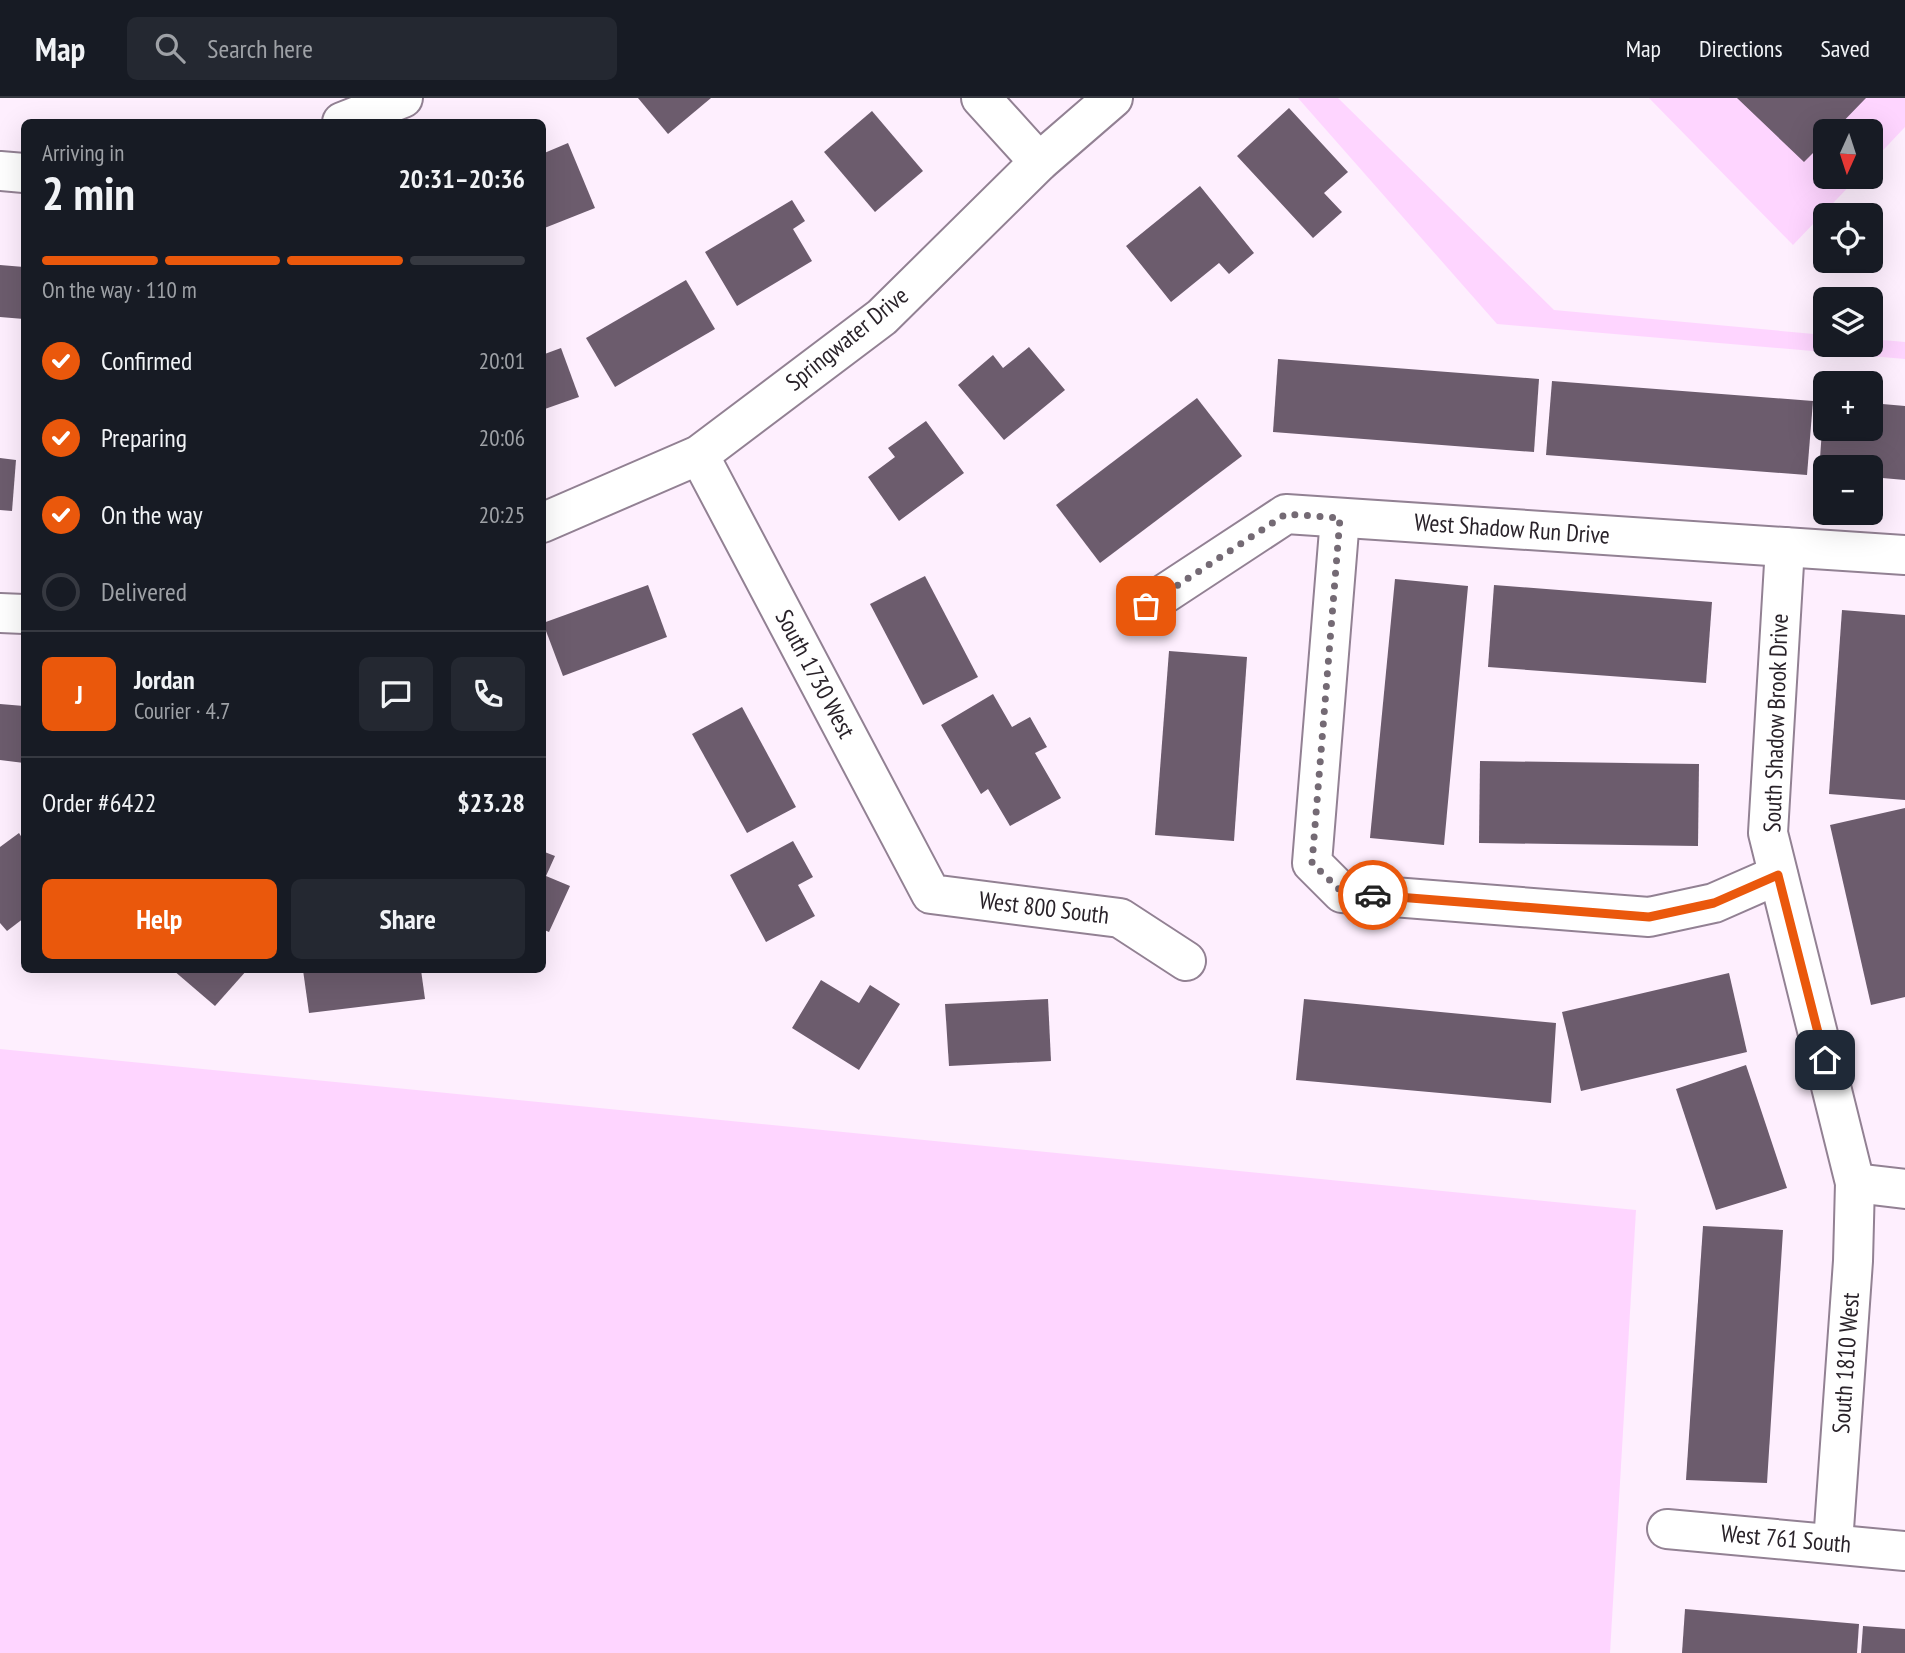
<!DOCTYPE html>
<html lang="en">
<head>
<meta charset="utf-8">
<style>
	body { margin:0; font-family:"PT Sans Narrow",sans-serif; background:#242831; color:#f1f3f6; height:100vh; display:flex; flex-direction:column; font-size:26px; white-space:nowrap }
	* { box-sizing:border-box; margin:0 }
	p { font-size:23px; color:#9ea1a6 }
	.icon { flex:none; width:38px; height:38px; fill:none; stroke:currentColor; stroke-width:2; stroke-linecap:round; stroke-linejoin:round }
	.map { position:relative; flex:1; overflow:hidden }
	.drawer { position:absolute; left:21px; top:21px; width:525px; height:854px; display:flex; flex-direction:column; background:#171b24; border-radius:10px; box-shadow:0 7px 28px #0002 }
	.drawer>* { flex:none }
	.needle { width:46px; rotate:183deg }
	.buttons { position:absolute; left:1813px; top:21px; display:grid; gap:14px }
	.buttons a { display:grid; place-items:center; width:70px; height:70px; border-radius:10px; background:#171b24; box-shadow:0 7px 28px #0002; font-size:35px }
	.pin { position:absolute; display:grid; place-items:center; width:60px; height:60px; color:#fff; margin:-30px; border-radius:14px; box-shadow:0 4px 10px #0006 }
	.courier { position:absolute; display:grid; place-items:center; width:70px; height:70px; margin:-35px; border:5px solid #ea580c; border-radius:50%; background:#fff; color:#222; box-shadow:0 2px 9px #0007 }
	.headline em { font-style:normal; font-weight:700 }
	.headline div { display:flex; flex-direction:column-reverse }
	.headline { display:flex; align-items:center; justify-content:space-between; height:119px; padding:0 21px }
	h1 { font-size:46px; font-weight:700; line-height:52px }
	.bar { display:grid; grid-template-columns:repeat(4,1fr); gap:10px 7px; align-content:center; height:84px; padding:0 21px }
	.bar i { height:9px; border-radius:5px; background:#363941 }
	.bar .current { background:#ea580c }
	.bar p { grid-column:span 4 }
	.line { display:flex; align-items:center; gap:18px; padding:0 21px; border-top:2px solid #363941 }
	.line div { flex:1 }
	.round { display:grid; place-items:center; flex:none; width:74px; height:74px; border-radius:10px; background:#242831 }
	ol { padding:0 21px; list-style:none }
	li { display:flex; align-items:center; gap:21px; height:77px }
	li p { margin-inline-start:auto }
	li .icon { padding:7px; border-radius:50%; background:#ea580c; color:#fff; stroke-width:4 }
	li:last-child { color:#9ea1a6 }
	li i { width:38px; height:38px; border:4px solid #363941; border-radius:50% }
	.primary-button { display:flex; gap:14px; margin-top:auto; padding:14px 21px }
	.primary-button a { flex:1; height:80px; border-radius:10px; background:#ea580c; color:#fff; font-size:28px; font-weight:700; line-height:80px; text-align:center }
	.primary-button a+a { background:#242831; color:#f1f3f6 }
	header { display:flex; align-items:center; gap:42px; box-sizing:border-box; height:98px; padding:0 35px; background:#171b24; border-bottom:2px solid #363941 }
	header strong { font-size:33px }
	nav { display:flex; gap:38px; margin-inline-start:auto; font-size:24px }
	.search { width:490px; height:63px; background:#242831; display:flex; align-items:center; gap:18px; box-sizing:border-box; padding:0 24px; border-radius:10px; color:#9ea1a6; font-size:26px }
	.map>svg:first-child { display:block }
	.green { fill:#fed5ff }
	.building { fill:#6c5c6d }
	.lines { fill:none; stroke-linecap:round; stroke-linejoin:round }
	.minor-casing { stroke:#928193; stroke-width:42 }
	.minor { stroke:#fff; stroke-width:38 }
	.done { stroke:#746a74; stroke-width:7; stroke-dasharray:0 12.6 }
	.route { stroke:#ea580c; stroke-width:9 }
	.labels { text-anchor:middle; stroke-width:7; stroke-linejoin:round; paint-order:stroke }
	.street-label { font-size:24px; fill:#292229; stroke:#fff }
</style>
</head>
<body>
<header>
<strong>Map</strong>
<div class="search"><svg class="icon" aria-label="search" viewBox="0 0 24 24"><circle cx="10" cy="10" r="6"/><path d="M15 15l6 6"/></svg>Search here</div>
<nav><a>Map</a><a>Directions</a><a>Saved</a></nav>
</header>
<div class="map">
<svg width="1905" height="1555" viewBox="0 0 1905 1555">
	<rect width="100%" height="100%" fill="#feeffe"/>
	<g class="green">
		<polygon points="1298,0 1338,0 1554,212 1825,237 1825,247 1871,247 1871,241 1905,244 1905,261 1497,226"/>
		<polygon points="1649,0 1905,0 1905,29 1871,65 1871,33 1825,33 1825,79 1858,79 1793,147"/>
		<polygon points="0,951 1636,1112 1610,1555 0,1555"/>
	</g>
	<g class="building">
		<polygon points="638,0 711,0 668,36"/>
		<polygon points="1737,0 1866,0 1834,33 1825,33 1825,43 1804,64"/>
		<polygon points="1289,10 1348,74 1324,95 1342,114 1313,140 1237,58"/>
		<polygon points="872,13 923,73 875,114 824,54"/>
		<polygon points="568,45 595,110 542,131 542,56"/>
		<polygon points="1200,88 1254,155 1229,176 1219,165 1171,204 1126,148"/>
		<polygon points="792,102 805,123 793,131 812,163 737,208 705,154"/>
		<polygon points="0,167 24,169 24,221 0,219"/>
		<polygon points="686,182 715,231 615,289 586,240"/>
		<polygon points="1029,249 1065,292 1004,342 958,287 993,257 1003,270"/>
		<polygon points="561,250 579,299 542,312 542,257"/>
		<polygon points="1278,261 1539,281 1534,354 1273,334"/>
		<polygon points="1552,283 1813,303 1807,377 1546,357"/>
		<polygon points="1197,300 1242,358 1100,465 1056,407"/>
		<polygon points="1871,305 1905,308 1905,382 1871,379 1871,369 1825,369 1825,375 1819,375 1823,317 1825,331 1871,331"/>
		<polygon points="926,323 964,375 899,423 868,379 895,359 888,350"/>
		<polygon points="0,360 16,362 12,413 0,412"/>
		<polygon points="925,478 978,579 923,607 870,506"/>
		<polygon points="1395,481 1468,488 1444,747 1370,740"/>
		<polygon points="648,487 667,539 563,578 543,525"/>
		<polygon points="1494,487 1712,504 1706,585 1488,569"/>
		<polygon points="1842,512 1905,517 1905,702 1829,696"/>
		<polygon points="1169,553 1247,559 1234,743 1155,737"/>
		<polygon points="993,596 1012,629 1030,619 1047,649 1035,655 1061,700 1010,728 988,691 981,696 941,627"/>
		<polygon points="0,606 24,608 24,665 0,662"/>
		<polygon points="742,609 796,709 747,735 692,636"/>
		<polygon points="1480,663 1699,666 1698,748 1479,745"/>
		<polygon points="1905,710 1905,899 1871,907 1830,727"/>
		<polygon points="19,735 24,743 24,820 7,833 0,825 0,749"/>
		<polygon points="793,743 813,779 798,787 815,818 766,844 730,777"/>
		<polygon points="542,753 555,758 546,778 570,788 549,834 542,831"/>
		<polygon points="173,872 247,872 215,908"/>
		<polygon points="303,872 421,872 425,901 309,915"/>
		<polygon points="1729,875 1747,954 1581,993 1562,914"/>
		<polygon points="821,882 859,905 870,887 900,906 859,972 792,930"/>
		<polygon points="1048,901 1051,963 949,968 945,906"/>
		<polygon points="1304,901 1556,925 1551,1005 1296,982"/>
		<polygon points="1746,967 1787,1090 1716,1112 1676,991"/>
		<polygon points="1703,1128 1783,1132 1767,1385 1686,1382"/>
		<polygon points="1685,1511 1859,1526 1857,1555 1682,1555"/>
		<polygon points="1863,1528 1905,1531 1905,1555 1861,1555"/>
	</g>
	<g class="lines">
		<defs>
			<g id="minor">
				<polyline points="981,0 1039,64"/>
				<polyline points="342,24 403,0"/>
				<polyline points="0,73 24,75"/>
				<polyline points="699,357 931,796 1120,820 1186,863"/>
				<polyline points="1340,420 1312,765 1342,795 1649,819 1714,805 1778,777"/>
				<polyline points="542,425 699,357 882,219 1039,64 1113,0"/>
				<polyline points="1785,449 1768,735 1855,1085 1853,1163 1833,1445"/>
				<polyline points="1146,508 1286,416 1905,457"/>
				<polyline points="0,515 24,516"/>
				<polyline points="1855,1085 1905,1091"/>
				<polyline points="1667,1431 1905,1453"/>
			</g>
		</defs>
		<use href="#minor" class="minor-casing"/>
		<use href="#minor" class="minor"/>
	</g>
	<g class="lines">
		<polyline class="done" points="1146,508 1286,416 1340,420 1312,765 1342,794 1373,797"/>
		<polyline class="route" points="1373,797 1649,819 1714,805 1778,777 1825,962"/>
	</g>
	<g class="labels">
		<g class="street-label">
			<text transform="translate(847 241) rotate(-39)" y="8">Springwater Drive</text>
			<text transform="translate(1512 431) rotate(4)" y="8">West Shadow Run Drive</text>
			<text transform="translate(815 576) rotate(62)" y="8">South 1730 West</text>
			<text transform="translate(1776 625) rotate(-88)" y="8">South Shadow Brook Drive</text>
			<text transform="translate(1044 810) rotate(7)" y="8">West 800 South</text>
			<text transform="translate(1846 1265) rotate(-86)" y="8">South 1810 West</text>
			<text transform="translate(1786 1441) rotate(5)" y="8">West 761 South</text>
		</g>
	</g>
</svg>
<div class="buttons">
<a><svg class="needle" viewBox="-14 -14 28 28"><path d="M0-13l5 13h-10z" fill="#e53935"/><path d="M0 13l5-13h-10z" fill="#9ea1a6"/></svg></a>
<a><svg class="icon" aria-label="locate" viewBox="0 0 24 24"><circle cx="12" cy="12" r="6"/><path d="M12 2v4M12 18v4M2 12h4M18 12h4"/></svg></a>
<a><svg class="icon" aria-label="layers" viewBox="0 0 24 24"><path d="M12 4l9 5-9 5-9-5zM3 14l9 5 9-5"/></svg></a>
<a>+</a>
<a>−</a>
</div>
<div class="pin" style="left:1146px;top:508px;background:#ea580c"><svg class="icon" aria-label="bag" viewBox="0 0 24 24"><path d="M5 8h14l-1 12H6zM9 8a3 3 0 0 1 6 0"/></svg></div>
<div class="pin" style="left:1825px;top:962px;background:#1f2937"><svg class="icon" aria-label="home" viewBox="0 0 24 24"><path d="M3 11l9-7 9 7M6 9v11h12V9"/></svg></div>
<div class="courier" style="left:1373px;top:797px"><svg class="icon" aria-label="car" viewBox="0 0 24 24"><path d="M5 17H2v-5l4-1 3-4h7l3 4 3 1v5h-3M9 17h6M6 11h13"/><circle cx="7" cy="17" r="2"/><circle cx="17" cy="17" r="2"/></svg></div>
<section class="drawer">
<div class="headline"><div><h1>2 min</h1><p>Arriving in</p></div><em>20:31–20:36</em></div>
<div class="bar"><i class="current"></i><i class="current"></i><i class="current"></i><i></i><p>On the way · 110 m</p></div>
<ol>
<li><svg class="icon" aria-label="check" viewBox="0 0 24 24"><path d="M5 12l5 5 9-10"/></svg>Confirmed<p>20:01</p></li>
<li><svg class="icon" aria-label="check" viewBox="0 0 24 24"><path d="M5 12l5 5 9-10"/></svg>Preparing<p>20:06</p></li>
<li><svg class="icon" aria-label="check" viewBox="0 0 24 24"><path d="M5 12l5 5 9-10"/></svg>On the way<p>20:25</p></li>
<li><i></i>Delivered</li>
</ol>
<div class="line" style="height:126px"><b class="round" style="background:#ea580c;color:#fff">J</b><div><b>Jordan</b><p>Courier · 4.7</p></div><a class="round"><svg class="icon" aria-label="chat" viewBox="0 0 24 24"><path d="M4 5h16v11H9l-5 4z"/></svg></a><a class="round"><svg class="icon" aria-label="phone" viewBox="0 0 24 24"><path d="M5 4h4l2 5-3 2q2 4 5 5l2-3 5 2v4C11 20 4 13 5 4z"/></svg></a></div>
<div class="line" style="height:91px"><div>Order #6422</div><b>$23.28</b></div>
<div class="primary-button"><a>Help</a><a>Share</a></div>
</section>
</div>
</body>
</html>
